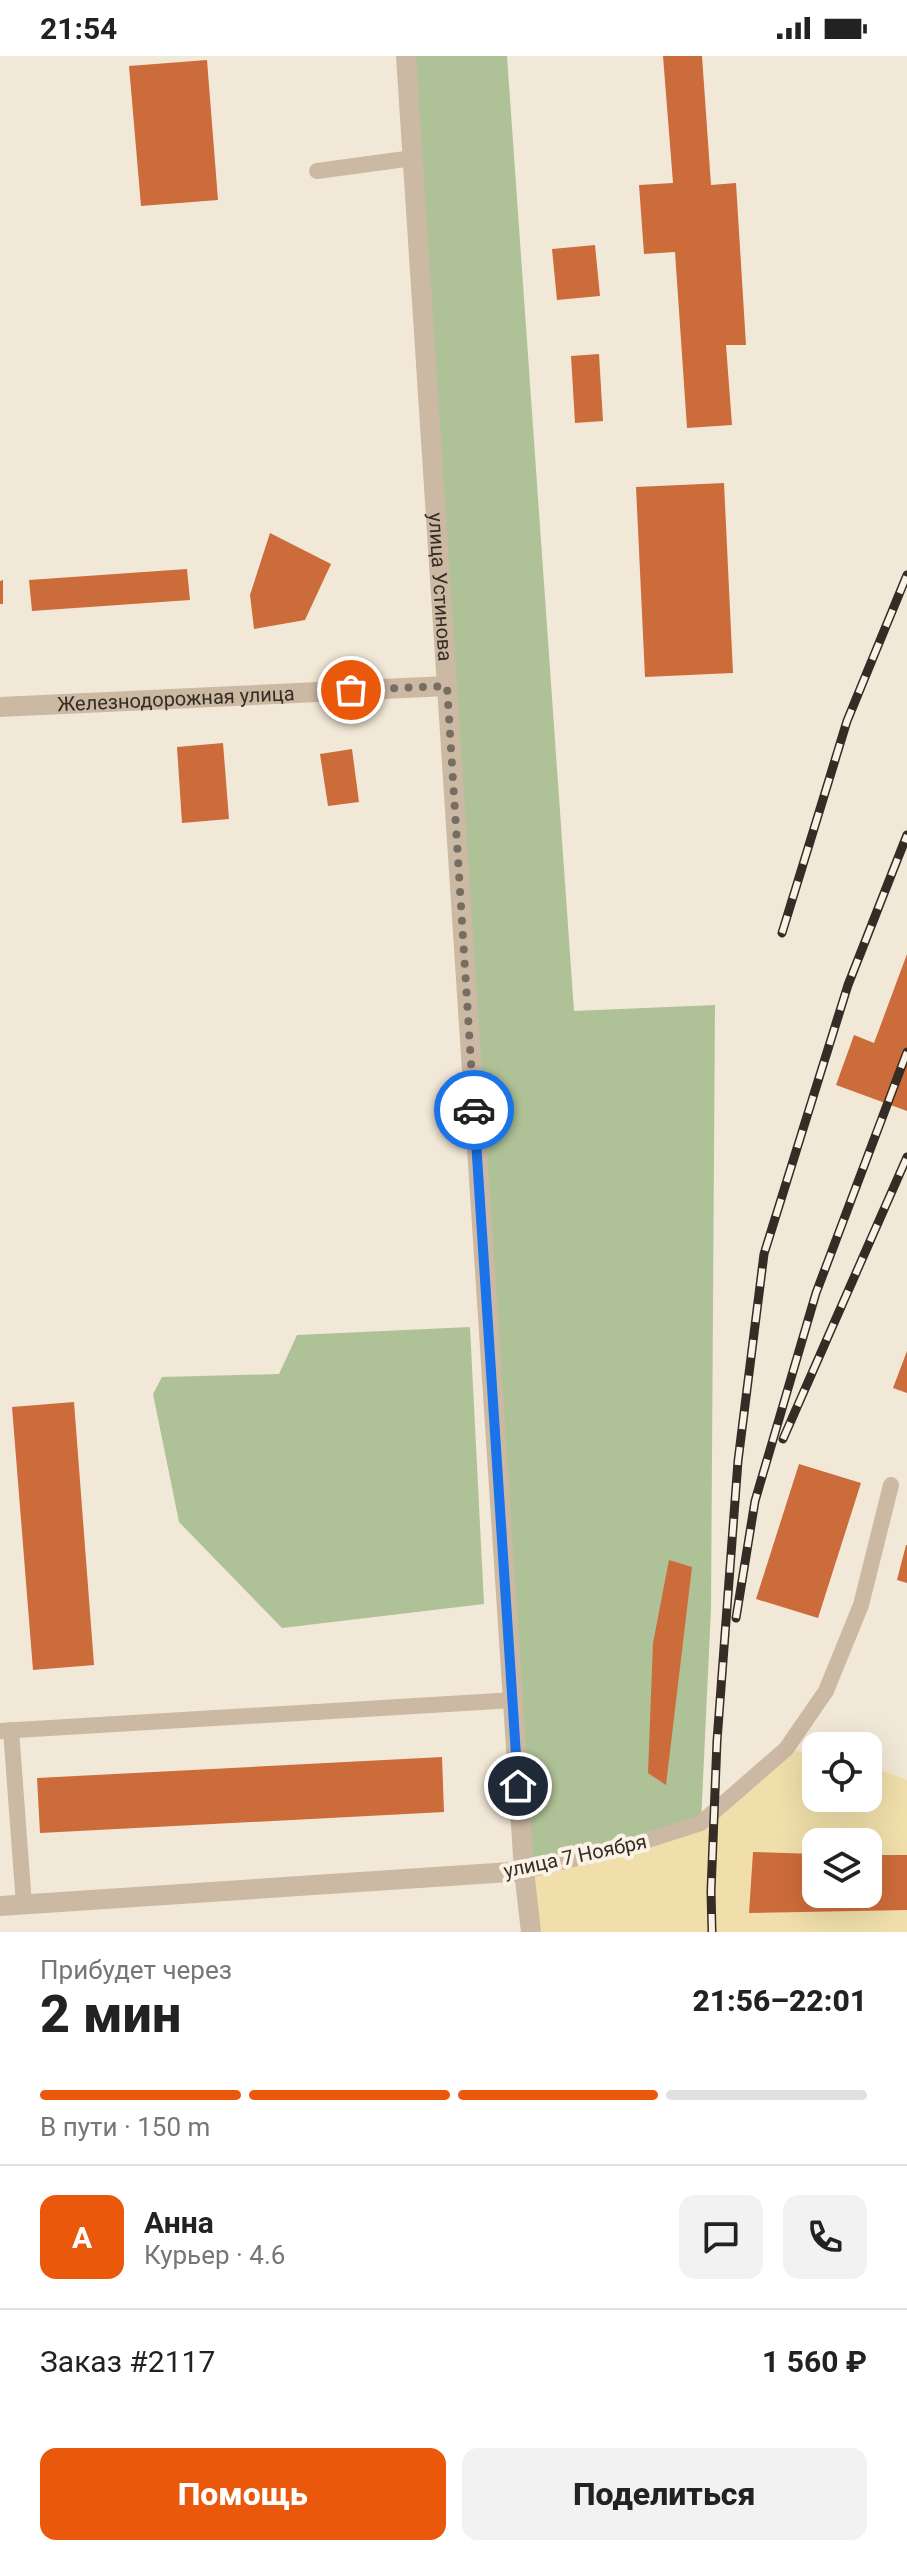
<!DOCTYPE html>
<html lang="ru">
<head>
<meta charset="utf-8">
<style>
	body { margin:0; font-family:Roboto,sans-serif; background:#f2f2f2; color:#222; height:100vh; display:flex; flex-direction:column; font-size:30px; white-space:nowrap }
	* { box-sizing:border-box; margin:0 }
	p { font-size:26px; color:#767676 }
	.icon { flex:none; width:44px; height:44px; fill:none; stroke:currentColor; stroke-width:2; stroke-linecap:round; stroke-linejoin:round }
	.map { position:relative; height:1876px; overflow:hidden }
	.drawer { display:flex; flex-direction:column; background:#fff; flex:1 }
	.drawer>* { flex:none }
	.tools { position:absolute; left:802px; top:1676px; display:grid; gap:16px }
	.tools a { display:grid; place-items:center; width:80px; height:80px; border-radius:16px; background:#fff; box-shadow:0 8px 32px #0002; font-size:40px }
	.pin { position:absolute; display:grid; place-items:center; width:68px; height:68px; color:#fff; margin:-34px; border:4px solid #fff; border-radius:50%; box-shadow:0 2px 8px #0007 }
	.courier { position:absolute; display:grid; place-items:center; width:80px; height:80px; margin:-40px; border:6px solid #1a73e8; border-radius:50%; background:#fff; color:#222; box-shadow:0 2px 10px #0007 }
	.overview em { font-style:normal; font-weight:800 }
	.overview div { display:flex; flex-direction:column-reverse }
	.overview { display:flex; align-items:center; justify-content:space-between; height:136px; padding:0 40px }
	h1 { font-size:52px; font-weight:800; line-height:60px }
	.bar { display:grid; grid-template-columns:repeat(4,1fr); gap:12px 8px; align-content:center; height:96px; padding:0 40px }
	.bar i { height:10px; border-radius:6px; background:#e0e0e0 }
	.bar .current { background:#ea580c }
	.bar p { grid-column:span 4 }
	.line { display:flex; align-items:center; gap:20px; padding:0 40px; border-top:2px solid #e0e0e0 }
	.line div { flex:1 }
	.round { display:grid; place-items:center; flex:none; width:84px; height:84px; border-radius:16px; background:#f2f2f2 }
	.cta { display:flex; gap:16px; margin-top:auto; padding:16px 40px }
	.cta a { flex:1; height:92px; border-radius:16px; background:#ea580c; color:#fff; font-size:32px; font-weight:800; line-height:92px; text-align:center }
	.cta a+a { background:#f2f2f2; color:#222 }
	.status { display:flex; justify-content:space-between; align-items:center; height:56px; padding:0 40px; background:#fff; direction:ltr }
	.status svg { height:22px; fill:currentColor }
	.map>svg:first-child { display:block }
	.green { fill:#afc297 }
	.sand { fill:#f0dfab; fill-rule:evenodd }
	.building { fill:#cd6c3b }
	.lines { fill:none; stroke-linecap:round; stroke-linejoin:round }
	.service { stroke:#cbb9a3; stroke-width:16 }
	.minor { stroke:#cbb9a3; stroke-width:20 }
	.tertiary { stroke:#cbb9a3; stroke-width:20 }
	.rail-casing { stroke:#352c25; stroke-width:9 }
	.rail { stroke:#faf2e4; stroke-width:6; stroke-dasharray:18; stroke-linecap:butt }
	.done { stroke:#776e63; stroke-width:8; stroke-dasharray:0 14.4 }
	.route { stroke:#1a73e8; stroke-width:10 }
	.labels { text-anchor:middle; stroke-width:8; stroke-linejoin:round; paint-order:stroke }
	.street-label { font-size:20px; fill:#352c25; stroke:#faf2e4 }
</style>
</head>
<body>
<div class="status"><b>21:54</b><svg viewBox="0 0 49 12"><path d="M0 12V9h3v3zM5 12V6h3v6zM10 12V3h3v9zM15 12V0h3v12zM26 1h20v11H26zM47 4h2v5h-2z"/></svg></div>
<div class="map">
<svg width="907" height="1876" viewBox="0 0 907 1876">
	<rect width="100%" height="100%" fill="#f2e8d7"/>
	<g class="green">
		<polygon points="406,0 507,0 574,955 715,949 711,1553 701,1767 524,1815"/>
		<polygon points="470,1271 484,1548 282,1572 179,1466 153,1338 162,1321 279,1318 297,1279"/>
	</g>
	<path class="sand" d="M786,1693l30,5v44h52v-33l39,15v152h-376l-7,-61 177,-48zM816,1786h52v52h-52z"/>
	<g class="building">
		<polygon points="663,0 702,0 711,129 736,127 746,289 726,289 732,369 687,372 675,196 644,198 639,129 673,127"/>
		<polygon points="207,4 218,144 141,150 129,10"/>
		<polygon points="595,189 600,240 557,244 552,193"/>
		<polygon points="599,298 603,365 575,367 571,300"/>
		<polygon points="724,427 733,617 645,621 636,431"/>
		<polygon points="270,477 331,508 305,564 254,573 250,539"/>
		<polygon points="187,513 190,544 32,555 29,524"/>
		<polygon points="3,524 3,548 0,548 0,525"/>
		<polygon points="223,687 229,763 182,767 177,691"/>
		<polygon points="352,693 359,746 328,750 320,698"/>
		<polygon points="907,898 907,1055 836,1029 854,979 874,987"/>
		<polygon points="907,1295 907,1337 893,1332"/>
		<polygon points="74,1346 94,1609 33,1614 12,1351"/>
		<polygon points="799,1408 861,1427 818,1562 756,1543"/>
		<polygon points="906,1489 907,1489 907,1527 897,1524"/>
		<polygon points="669,1504 692,1511 666,1729 648,1717 653,1587"/>
		<polygon points="442,1701 444,1756 40,1777 37,1722"/>
		<polygon points="753,1796 816,1798 816,1838 868,1838 868,1799 907,1799 907,1854 749,1857"/>
	</g>
	<g class="lines">
		<g class="service">
			<polyline points="317,115 413,102"/>
			<polyline points="11,1674 24,1849"/>
			<polyline points="0,1675 513,1644"/>
			<polyline points="524,1815 639,1787 701,1767 786,1693 826,1635 861,1549 891,1429"/>
		</g>
		<g class="minor">
			<path id="s1" d="M0,651l447,-21"/>
			<polyline points="0,1850 524,1815"/>
		</g>
		<path class="tertiary" id="s2" d="M406,0l118,1815 7,61"/>
		<defs>
			<g id="rail">
				<polyline points="782,877 847,665 907,519"/>
				<polyline points="783,1383 907,1101"/>
				<polyline points="736,1562 755,1445 816,1237 907,996"/>
				<polyline points="712,1876 711,1835 717,1685 738,1405 764,1198 848,929 907,779"/>
			</g>
		</defs>
		<use href="#rail" class="rail-casing"/>
		<use href="#rail" class="rail"/>
	</g>
	<g class="lines">
		<polyline class="done" points="351,634 447,630 474,1054"/>
		<polyline class="route" points="474,1054 518,1730"/>
	</g>
	<g class="labels">
		<g class="street-label">
			<text dy="7" stroke="none"><textPath href="#s2" startOffset="532">улица Устинова</textPath></text>
			<text dy="7" stroke="none"><textPath href="#s1" startOffset="176">Железнодорожная улица</textPath></text>
			<text transform="translate(575 1800) rotate(-12)" y="7">улица 7 Ноября</text>
		</g>
	</g>
</svg>
<div class="tools">
<a><svg class="icon" aria-label="locate" viewBox="0 0 24 24"><circle cx="12" cy="12" r="6"/><path d="M12 2v4M12 18v4M2 12h4M18 12h4"/></svg></a>
<a><svg class="icon" aria-label="layers" viewBox="0 0 24 24"><path d="M12 4l9 5-9 5-9-5zM3 14l9 5 9-5"/></svg></a>
</div>
<div class="pin" style="left:351px;top:634px;background:#ea580c"><svg class="icon" aria-label="bag" viewBox="0 0 24 24"><path d="M5 8h14l-1 12H6zM9 8a3 3 0 0 1 6 0"/></svg></div>
<div class="pin" style="left:518px;top:1730px;background:#1f2937"><svg class="icon" aria-label="home" viewBox="0 0 24 24"><path d="M3 11l9-7 9 7M6 9v11h12V9"/></svg></div>
<div class="courier" style="left:474px;top:1054px"><svg class="icon" aria-label="car" viewBox="0 0 24 24"><path d="M5 17H2v-5l4-1 3-4h7l3 4 3 1v5h-3M9 17h6M6 11h13"/><circle cx="7" cy="17" r="2"/><circle cx="17" cy="17" r="2"/></svg></div>
</div>
<section class="drawer">
<div class="overview"><div><h1>2 мин</h1><p>Прибудет через</p></div><em>21:56–22:01</em></div>
<div class="bar"><i class="current"></i><i class="current"></i><i class="current"></i><i></i><p>В пути · 150 m</p></div>
<div class="line" style="height:144px"><b class="round" style="background:#ea580c;color:#fff">А</b><div><b>Анна</b><p>Курьер · 4.6</p></div><a class="round"><svg class="icon" aria-label="chat" viewBox="0 0 24 24"><path d="M4 5h16v11H9l-5 4z"/></svg></a><a class="round"><svg class="icon" aria-label="phone" viewBox="0 0 24 24"><path d="M5 4h4l2 5-3 2q2 4 5 5l2-3 5 2v4C11 20 4 13 5 4z"/></svg></a></div>
<div class="line" style="height:104px"><div>Заказ #2117</div><b>1 560 ₽</b></div>
<div class="cta"><a>Помощь</a><a>Поделиться</a></div>
</section>
</body>
</html>
